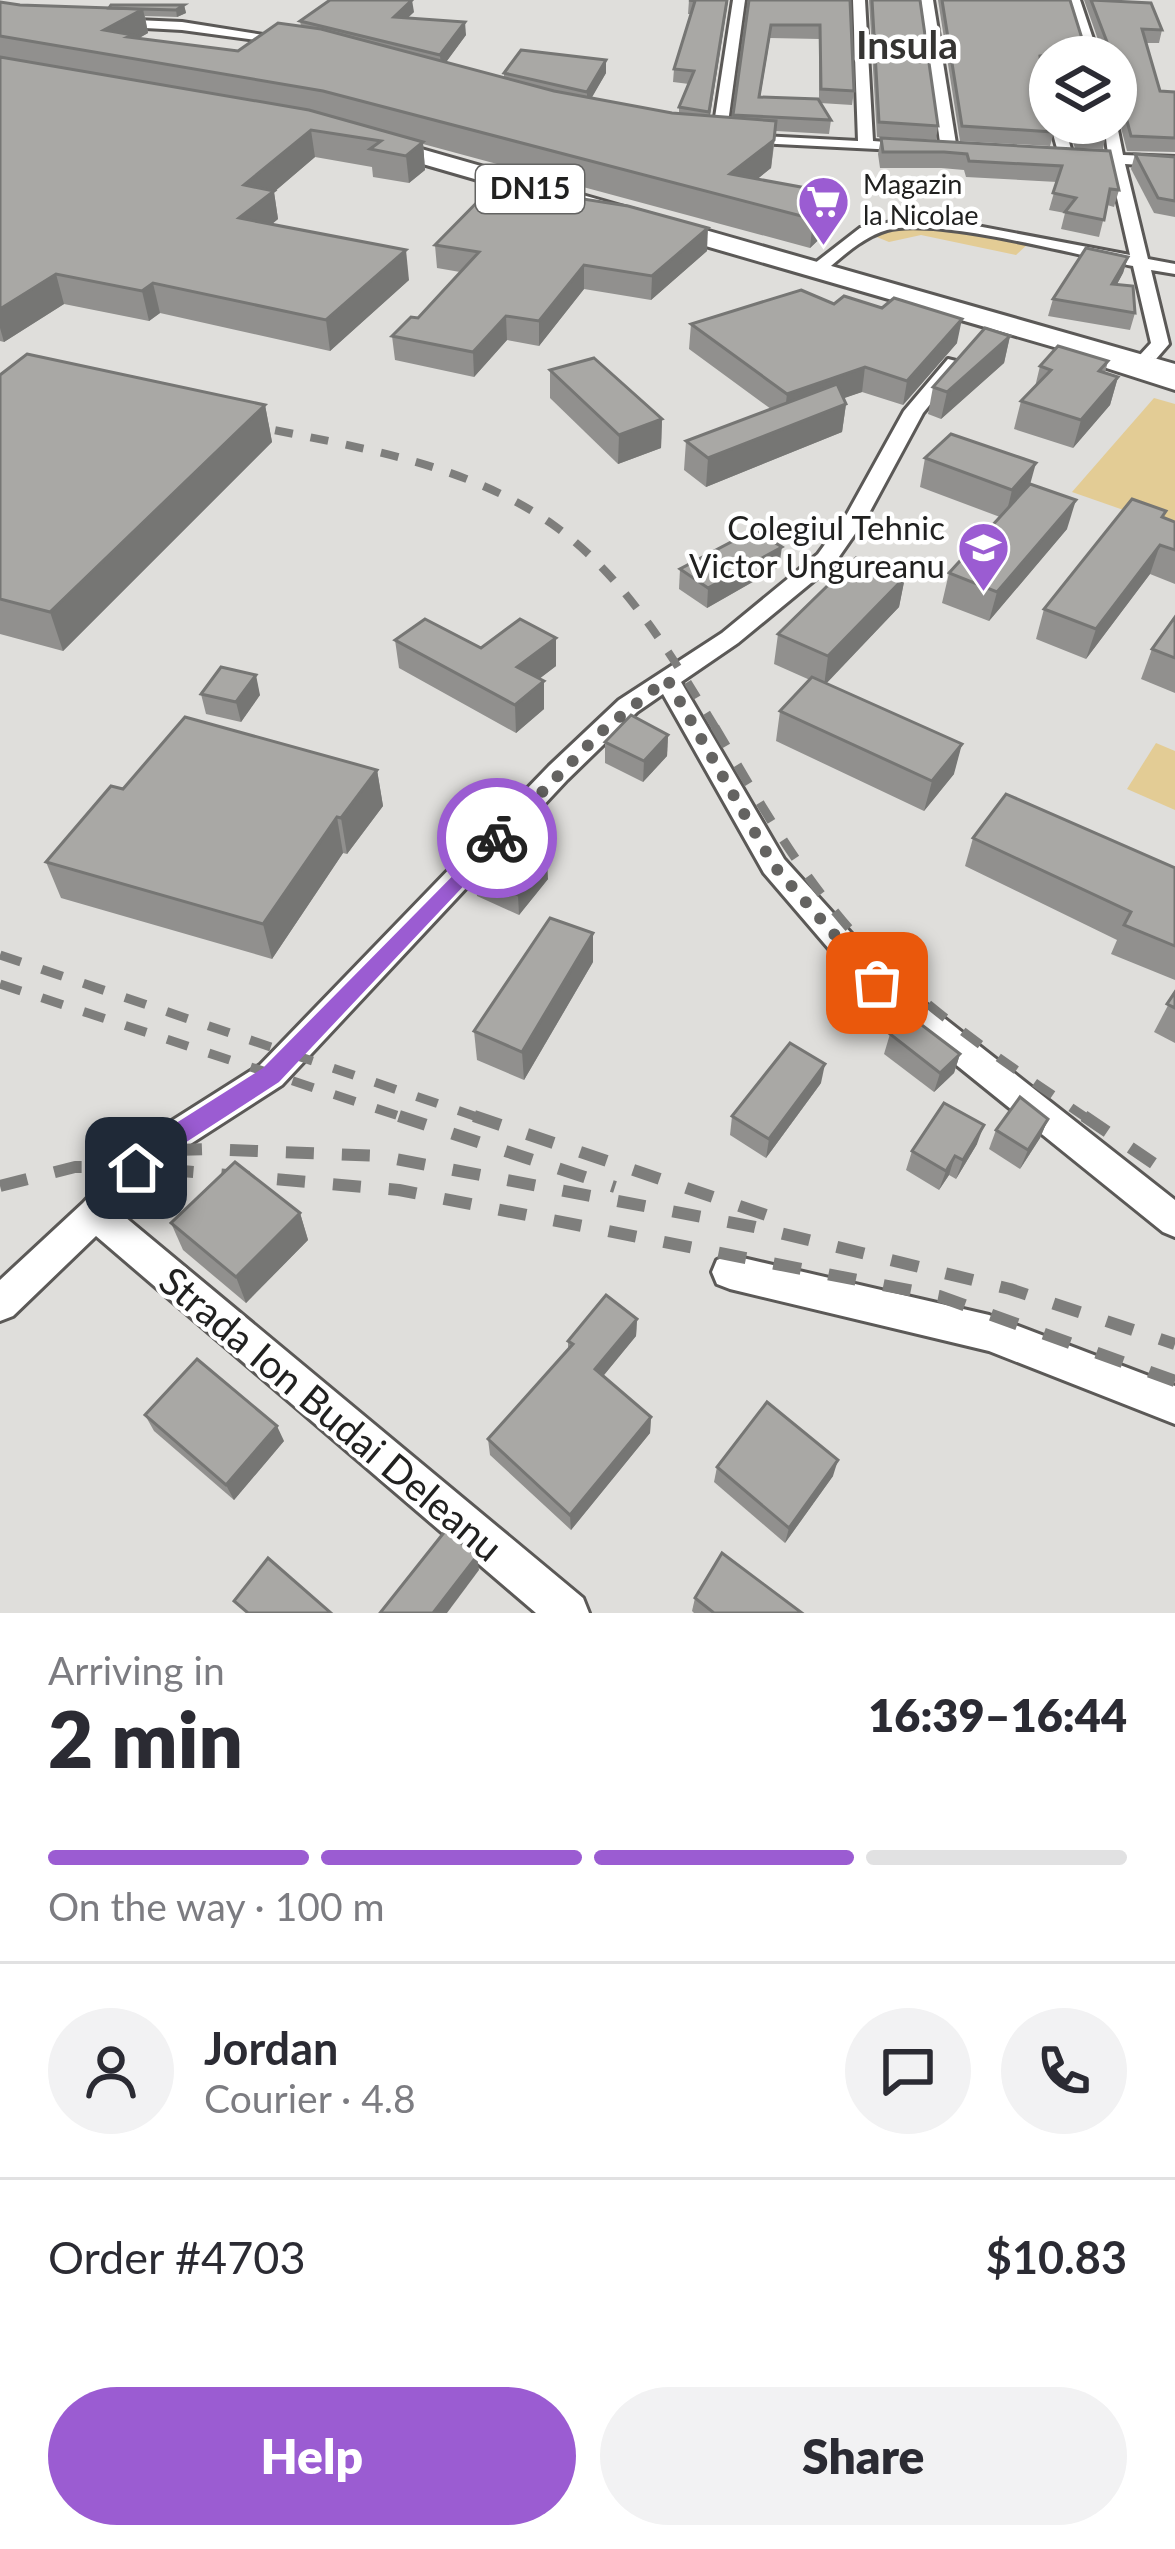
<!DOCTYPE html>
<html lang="en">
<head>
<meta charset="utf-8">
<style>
	body { margin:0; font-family:Lato,sans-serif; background:#f2f2f3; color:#2b2b33; height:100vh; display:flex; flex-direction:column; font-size:45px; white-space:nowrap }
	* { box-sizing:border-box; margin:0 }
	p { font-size:39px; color:#7c7c81 }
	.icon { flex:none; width:66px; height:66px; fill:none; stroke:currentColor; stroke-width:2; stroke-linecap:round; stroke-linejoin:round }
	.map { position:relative; height:1613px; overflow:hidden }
	.sheet { display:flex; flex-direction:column; background:#fff; flex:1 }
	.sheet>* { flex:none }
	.controls { position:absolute; left:1029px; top:36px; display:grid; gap:24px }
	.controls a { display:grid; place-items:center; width:108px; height:108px; border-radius:50%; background:#fff; box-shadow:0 3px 9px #0004; font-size:60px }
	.pin { position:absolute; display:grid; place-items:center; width:102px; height:102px; color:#fff; margin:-51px; border-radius:24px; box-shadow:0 6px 18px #0006 }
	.courier { position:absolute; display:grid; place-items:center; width:120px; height:120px; margin:-60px; border:9px solid #9b5cd2; border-radius:50%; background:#fff; color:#222; box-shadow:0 3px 15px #0007 }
	.head em { font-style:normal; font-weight:800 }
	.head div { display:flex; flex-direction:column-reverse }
	.head { display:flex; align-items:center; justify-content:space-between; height:204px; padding:0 48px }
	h1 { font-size:78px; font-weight:800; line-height:90px }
	.bar { display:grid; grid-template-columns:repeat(4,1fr); gap:18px 12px; align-content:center; height:144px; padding:0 48px }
	.bar i { height:15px; border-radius:9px; background:#e1e1e2 }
	.bar .current { background:#9b5cd2 }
	.bar p { grid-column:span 4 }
	.line { display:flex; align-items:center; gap:30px; padding:0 48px; border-top:3px solid #e1e1e2 }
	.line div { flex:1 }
	.round { display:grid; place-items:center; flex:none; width:126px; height:126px; border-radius:63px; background:#f2f2f3 }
	.button { display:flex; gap:24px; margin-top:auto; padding:24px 48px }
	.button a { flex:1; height:138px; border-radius:72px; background:#9b5cd2; color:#fff; font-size:48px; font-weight:800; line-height:138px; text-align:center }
	.button a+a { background:#f2f2f3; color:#2b2b33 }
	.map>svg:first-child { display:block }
	.green { fill:#e3cc95 }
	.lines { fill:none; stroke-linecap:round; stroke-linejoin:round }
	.minor-casing { stroke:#5b5957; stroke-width:6 }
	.primary-casing { stroke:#5b5957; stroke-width:6 }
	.minor { fill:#fff; fill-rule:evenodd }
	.primary { fill:#fff; fill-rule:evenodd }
	.rail-far3 { stroke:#7e7e7c; stroke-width:6; stroke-dasharray:14 14; stroke-linecap:butt }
	.rail-far2 { stroke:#7e7e7c; stroke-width:8; stroke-dasharray:18 18; stroke-linecap:butt }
	.rail-far1 { stroke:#7e7e7c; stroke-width:9; stroke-dasharray:22 22; stroke-linecap:butt }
	.rail { stroke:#7e7e7c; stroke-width:12; stroke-dasharray:28 28; stroke-linecap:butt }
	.wall { fill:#91908e; fill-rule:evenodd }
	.shaded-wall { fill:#767674 }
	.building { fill:#a9a8a5; stroke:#767674; stroke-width:3 }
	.route { fill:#9b5cd2 }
	.done { stroke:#646361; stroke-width:12; stroke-dasharray:0 21.6 }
	.labels { text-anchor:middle; stroke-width:9; stroke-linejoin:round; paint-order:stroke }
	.far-poi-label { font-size:27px; fill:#212120; stroke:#fff; text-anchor:start }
	.shield { fill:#fff; stroke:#646463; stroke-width:3 }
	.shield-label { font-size:30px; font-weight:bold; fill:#212120 }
	.poi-label { font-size:33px; fill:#212120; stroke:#fff; text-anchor:end }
	.far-district-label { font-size:39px; font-weight:bold; fill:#353432; stroke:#fff }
	.near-street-label { font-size:39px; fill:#212120; stroke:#fff }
</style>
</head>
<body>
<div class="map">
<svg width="1175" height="1613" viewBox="0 0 1175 1613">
	<rect width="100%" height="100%" fill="#dfdedb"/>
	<g class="green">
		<polygon points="890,225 944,227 1029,243 1016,255 921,235 889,242 867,233"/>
		<polygon points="1154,398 1175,404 1175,528 1072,492"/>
		<polygon points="1156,743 1175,751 1175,810 1127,789"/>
	</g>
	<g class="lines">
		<defs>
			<g id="minor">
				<polygon points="733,0 745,0 726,137 719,141 712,137"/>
				<polygon points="853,0 865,0 873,141 912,144 919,148 917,151 736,142 736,136 741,135 858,141"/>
				<polygon points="921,0 933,0 957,150 949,155 941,150"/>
				<polygon points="1068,0 1080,0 1099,57 1085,57"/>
				<polygon points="112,19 182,22 301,41 294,45 182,30 108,26"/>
				<polygon points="1040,72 1050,72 1050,100 1043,96"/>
				<path d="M1116,120l7,35 52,2v10l-50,-3 23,95 27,5v10l-24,-4 18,74 -13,15 -16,-4 11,-12 -18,-77c-57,-11 -197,-49 -246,-36 -24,7 -43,25 -62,41l-15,-4 50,-39 64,-12 206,39 -21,-92 -49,-4 -10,-36h14l8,30 36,1 -4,-31z"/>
				<polygon points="1076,346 1175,378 1175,390 1069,356 1069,348"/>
				<polygon points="948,359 964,363 923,413 868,515 834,564 738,643 681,682 784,859 888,974 1175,1200 1175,1237 1163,1232 866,992 764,873 663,694 637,712 567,780 282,1085 164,1161 119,1212 583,1598 589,1613 536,1613 96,1236 13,1316 0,1321 0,1280 83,1203 140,1141 260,1065 549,766 619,700 722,633 818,554 847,514 904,411"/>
				<polygon points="730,1255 989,1315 1175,1386 1175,1424 989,1351 730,1289 717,1284 712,1272 717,1260"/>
			</g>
			<polygon id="primary" points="372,135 1175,364 1175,382 364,147 360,142"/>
		</defs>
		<use href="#minor" class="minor-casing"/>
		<use href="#primary" class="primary-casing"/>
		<use href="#minor" class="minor"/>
		<use href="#primary" class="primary"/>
		<polyline class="rail-far3" points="239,423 254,426"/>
		<path class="rail-far2" d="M240,423c107,23 221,37 312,101 72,51 120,132 165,206"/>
		<g class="rail-far1">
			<path d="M715,727c38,64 74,129 122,187 68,84 163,145 251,205"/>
			<polyline points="0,955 483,1119"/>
			<polyline points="0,984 408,1119"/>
		</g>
		<g class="rail">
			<polyline points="399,1116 615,1187"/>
			<polyline points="474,1116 778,1219"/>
			<polyline points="1084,1116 1175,1178"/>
			<polyline points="118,1152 207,1149 380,1156 755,1227 1010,1289 1175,1344"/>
			<polyline points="0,1186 75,1167 136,1167 399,1190 939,1296 1175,1381"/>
		</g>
	</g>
	<g class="wall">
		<path d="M689,0h39l-18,116 23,2 15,-118h102l4,91 -2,14 -32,-2 11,17 -2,14 -53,-3 -5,37 -14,11 82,15 -3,29 -26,25 -387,-104 2,26 -16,13 -36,-6 -1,-10 -57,-10 -41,35 4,27 -6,5 137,56 -79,71 -170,-38 -11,8 -85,-17 -60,38 -4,-1v-339l20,3 89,3 75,-3 2,8 -9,4 -32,-1 3,17 -9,5 99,13 63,-25 -1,-5 114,-9 -7,6 59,17 -20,27 58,16v-5l102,-13v13l-15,25 88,16v-7l10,-23 -16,-2 1,-13 17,-55h-3zM770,38l49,1v62l-59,-4z"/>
		<polygon points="869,0 920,0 938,126 936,140 877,137"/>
		<polygon points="938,0 1070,0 1084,45 1101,48 1084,0 1116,0 1162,30 1159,43 1146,43 1160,91 1175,92 1175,152 1127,151 1118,116 1116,117 1116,57 1050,57 1050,68 1040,69 1042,83 1054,132 1050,146 960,141"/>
		<polygon points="1066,123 1105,123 1106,135 1103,149 1075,148"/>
		<polygon points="881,138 1110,151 1119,190 1114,207 1107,205 1099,237 1061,229 1065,213 1049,210 1057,182 966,177 964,170 941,168 880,168 878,154"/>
		<polygon points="1135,154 1175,157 1175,217 1154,213 1131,169"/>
		<polygon points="435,245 707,251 651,300 584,289 539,346 507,340 474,377 395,360 392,336 418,318 460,272 437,268"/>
		<polygon points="1128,257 1123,273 1117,284 1135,313 1130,330 1048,316 1053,299"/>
		<polygon points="834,304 957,343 903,405 862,392 843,398 846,404 842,432 706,487 684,470 686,441 771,409 689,349 691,324"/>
		<polygon points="1010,336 1004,363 941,419 928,414 933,387"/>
		<polygon points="1108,361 1105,373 1118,377 1110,405 1073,448 1014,429 1021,401 1035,387 1040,366"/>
		<polygon points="550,370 662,419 661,448 618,464 550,398"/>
		<polygon points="0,375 265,405 272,442 63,651 0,634"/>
		<polygon points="925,458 1031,484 1067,529 989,621 942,603 949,573 1000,517 920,487"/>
		<polygon points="1164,518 1175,522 1175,584 1150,574 1086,659 1036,639 1044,609"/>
		<polygon points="779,567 707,608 679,589 680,569"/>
		<polygon points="905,577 899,607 826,683 954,774 924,811 776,741 780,711 810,680 774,664 778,634"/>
		<polygon points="1175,617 1175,693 1141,679 1152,649"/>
		<polygon points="395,640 481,648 556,666 539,679 544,709 516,733 399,668"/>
		<polygon points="201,694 260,695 241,722 206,714"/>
		<polygon points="668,735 667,756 643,782 605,763 605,742"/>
		<polygon points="377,770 383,806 347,854 343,853 272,959 61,898 46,862 123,789"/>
		<polygon points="973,838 1175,868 1175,980 1111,954 1117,940 965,866"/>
		<polygon points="475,875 548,879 519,915 477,896"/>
		<polygon points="593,962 524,1080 477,1060 474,1031"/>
		<polygon points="1175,992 1175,1043 1154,1032"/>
		<polygon points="890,1034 960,1054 954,1073 934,1092 884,1054"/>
		<polygon points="821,1083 766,1158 730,1135 732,1116"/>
		<polygon points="1048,1119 1040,1138 1020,1169 989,1149 996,1130"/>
		<polygon points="977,1144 956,1179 949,1175 939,1190 906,1170 912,1151"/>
		<polygon points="300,1213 308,1240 246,1303 183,1250 171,1223"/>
		<polygon points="637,1319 636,1336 603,1376 651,1417 650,1433 571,1530 490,1455 488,1439 568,1349 568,1341"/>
		<polygon points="145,1415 284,1441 234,1500 154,1431"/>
		<polygon points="717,1467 833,1476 785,1543 714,1482"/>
		<polygon points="695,1598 802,1613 694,1613 692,1611"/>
	</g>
	<g class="shaded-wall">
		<polygon points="412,0 414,12 395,30 394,17"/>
		<polygon points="727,0 728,0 708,126 709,112"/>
		<polygon points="184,5 186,13 177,17 176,10"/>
		<polygon points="143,9 148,33 134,41 104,30"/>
		<polygon points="465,22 466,35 441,69 440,55"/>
		<polygon points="1053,54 1052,57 1050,57 1050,68 1037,69 1040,56"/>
		<polygon points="606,60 606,73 587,106 587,92"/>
		<polygon points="1122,102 1118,116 1116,117 1116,104"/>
		<polygon points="776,121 771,168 734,198 730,174"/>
		<polygon points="311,130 315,157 274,192 278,219 244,247 239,218 244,185"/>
		<polygon points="423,142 425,170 409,183 406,156"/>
		<polygon points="839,194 836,223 810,248 813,219"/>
		<polygon points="708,228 707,251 651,300 652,276"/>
		<polygon points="406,250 409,280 330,351 326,320"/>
		<polygon points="1128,257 1123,273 1108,301 1112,284"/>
		<polygon points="584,265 584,289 539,346 539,321"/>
		<polygon points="56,274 64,304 4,342 0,328 0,309"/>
		<polygon points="153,283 160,313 149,321 142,291"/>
		<polygon points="506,316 507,340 474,377 473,352"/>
		<polygon points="962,319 957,343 903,405 907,381"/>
		<polygon points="1010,336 1004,363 941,419 947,392"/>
		<polygon points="865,367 862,392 784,419 787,394"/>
		<polygon points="1118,377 1110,405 1073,448 1081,420"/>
		<polygon points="846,404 842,432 706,487 708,458"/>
		<polygon points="265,405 272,442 63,651 50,612"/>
		<polygon points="662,419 661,448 618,464 619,435"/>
		<polygon points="1036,463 1028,492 1005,519 1012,490"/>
		<polygon points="1076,500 1067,529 989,621 997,592"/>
		<polygon points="1160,545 1150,574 1086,659 1096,629"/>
		<polygon points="782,547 779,567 707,608 708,588"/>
		<polygon points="905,577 899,607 824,686 828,656"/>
		<polygon points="556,638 556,666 518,695 517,667"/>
		<polygon points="256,675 260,695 241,722 236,702"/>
		<polygon points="544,681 544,709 516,733 515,705"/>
		<polygon points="668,735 667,756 643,782 644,761"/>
		<polygon points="962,744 954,774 924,811 932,781"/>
		<polygon points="377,770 383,806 347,854 341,818"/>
		<polygon points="337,817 343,853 272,959 263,924"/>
		<polygon points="547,859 548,879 519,915 518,895"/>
		<polygon points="593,933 593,962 524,1080 522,1052"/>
		<polygon points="960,1054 954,1073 934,1092 940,1073"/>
		<polygon points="825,1064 821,1083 766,1158 769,1139"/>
		<polygon points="1048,1119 1040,1138 1020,1169 1028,1150"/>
		<polygon points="984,1125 977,1144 956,1179 963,1160"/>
		<polygon points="955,1156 949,1175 939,1190 946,1171"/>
		<polygon points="300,1213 308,1240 246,1303 236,1277"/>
		<polygon points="637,1319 636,1336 595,1386 595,1369"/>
		<polygon points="651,1417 650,1433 571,1530 570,1515"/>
		<polygon points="277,1426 284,1441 234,1500 226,1485"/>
		<polygon points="838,1460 833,1476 785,1543 789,1528"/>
		<polygon points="477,1556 479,1570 447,1613 433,1613"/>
	</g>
	<g class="building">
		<polygon points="330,0 412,0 394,17 465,22 440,55 300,21"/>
		<polygon points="727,0 709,112 679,107 694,71 674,69 695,1 689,0"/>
		<polygon points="749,0 850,0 854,91 821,89 820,25 771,25 759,97 818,99 831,120 733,115"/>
		<polygon points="872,0 920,0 938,126 879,122"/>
		<polygon points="942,0 1070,0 1084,45 1102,48 1107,42 1091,0 1151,3 1162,30 1142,29 1160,91 1175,92 1175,138 1131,136 1122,102 1116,104 1116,57 1056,57 1053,54 1040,56 1042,83 1050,88 1050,123 1052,123 1054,132 962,126"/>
		<polygon points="0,2 20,5 143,9 104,30 133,35 128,37 238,51 278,23 321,29 554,91 672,113 776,121 774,140 730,174 839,194 813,219 323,91 0,36"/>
		<polygon points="111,5 184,5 176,10 109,8"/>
		<polygon points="521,50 606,60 587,92 504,73"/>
		<polygon points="0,57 309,110 423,142 406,156 370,149 381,141 311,130 244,185 274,191 239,218 406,250 326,320 153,283 142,291 56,274 0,309"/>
		<polygon points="1075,123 1105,123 1106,135 1079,133"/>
		<polygon points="881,138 1110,151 1119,190 1110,189 1104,220 1065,212 1076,198 1053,193 1062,166 969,161 967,154 944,152 883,152"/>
		<polygon points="1135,154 1175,157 1175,201 1158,198"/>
		<polygon points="494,185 628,206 708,228 652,276 584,265 539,321 506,316 473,352 392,336 411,317 418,318 479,252 435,245"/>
		<polygon points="1086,248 1128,257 1112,284 1133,286 1135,313 1053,299"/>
		<polygon points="801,290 834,304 844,296 882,308 894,298 962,319 907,381 865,367 787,394 691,324"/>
		<polygon points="985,328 1010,336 947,392 933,387"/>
		<polygon points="1058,346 1108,361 1099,371 1118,377 1081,420 1021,401 1051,370 1040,366"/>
		<polygon points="27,354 265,405 50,612 0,599 0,375"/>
		<polygon points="594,358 662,419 619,435 550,370"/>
		<polygon points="837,384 846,404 708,458 686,441"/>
		<polygon points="951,434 1036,463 1012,490 925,458"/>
		<polygon points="1030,484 1076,500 997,592 949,573"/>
		<polygon points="1132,499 1166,511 1162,517 1175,522 1175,550 1160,545 1096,629 1044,609"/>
		<polygon points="754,530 782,547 708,588 680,569"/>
		<polygon points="856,558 905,577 828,656 778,634"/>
		<polygon points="1175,617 1175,658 1152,649"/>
		<polygon points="425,619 481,648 520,619 556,638 517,667 544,681 515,705 395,640"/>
		<polygon points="221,667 256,675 236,702 201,694"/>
		<polygon points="812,677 962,744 932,781 780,711"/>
		<polygon points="631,715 668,735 644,761 605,742"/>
		<polygon points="185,717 377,770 341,818 337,817 263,924 46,862 111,786 123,789"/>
		<polygon points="1006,794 1175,868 1175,946 1124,925 1131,912 973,838"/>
		<polygon points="505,841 547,859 518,895 475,875"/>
		<polygon points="550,918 593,933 522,1052 474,1031"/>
		<polygon points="1175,992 1175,1008 1167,1004"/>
		<polygon points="910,1016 960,1054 940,1073 890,1034"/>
		<polygon points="790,1043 825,1064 769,1139 732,1116"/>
		<polygon points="1020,1097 1048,1119 1028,1150 996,1130"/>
		<polygon points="944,1103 984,1125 963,1160 955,1156 946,1171 912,1151"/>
		<polygon points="235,1162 300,1213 236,1277 171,1223"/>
		<polygon points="606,1295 637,1319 595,1369 651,1417 570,1515 488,1439 573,1344 568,1341"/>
		<polygon points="197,1359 277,1426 226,1485 145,1415"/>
		<polygon points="767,1402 838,1460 789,1528 717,1467"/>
		<polygon points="446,1530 477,1556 433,1613 380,1613"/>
		<polygon points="722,1553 802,1613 714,1613 695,1598"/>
		<polygon points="268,1558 331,1613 248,1613 234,1601"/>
	</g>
	<polygon class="route" points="497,831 507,838 504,843 279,1082 160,1159 145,1175 128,1175 128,1160 143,1144 263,1068"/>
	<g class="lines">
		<polyline class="done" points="497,838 601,732 667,679 774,866 877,983"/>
	</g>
	<defs>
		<symbol id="supermarket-pin" viewBox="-11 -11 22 30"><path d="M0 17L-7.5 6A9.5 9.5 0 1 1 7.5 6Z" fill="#9b5cd2" stroke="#fff"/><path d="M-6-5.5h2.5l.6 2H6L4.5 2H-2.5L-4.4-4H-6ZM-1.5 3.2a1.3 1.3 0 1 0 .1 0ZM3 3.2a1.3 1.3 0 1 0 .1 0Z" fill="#fff"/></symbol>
		<symbol id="school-pin" viewBox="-11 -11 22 30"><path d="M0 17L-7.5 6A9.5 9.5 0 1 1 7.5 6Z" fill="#9b5cd2" stroke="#fff"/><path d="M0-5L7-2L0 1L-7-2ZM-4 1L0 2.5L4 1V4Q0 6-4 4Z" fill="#fff"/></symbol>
	</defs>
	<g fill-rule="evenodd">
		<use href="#supermarket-pin" x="794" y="172" width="59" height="81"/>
		<use href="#school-pin" x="954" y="518" width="59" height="81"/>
	</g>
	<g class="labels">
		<g class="far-poi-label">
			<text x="863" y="194">Magazin<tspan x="863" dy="31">la Nicolae</tspan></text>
		</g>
		<rect class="shield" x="476" y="165" width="108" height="48" rx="9"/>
		<g class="shield-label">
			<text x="530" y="199">DN15</text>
		</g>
		<g class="poi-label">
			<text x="945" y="540">Colegiul Tehnic<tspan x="945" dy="38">Victor Ungureanu</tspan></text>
		</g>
		<g class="far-district-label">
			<text x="907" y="59">Insula</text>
		</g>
		<g class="near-street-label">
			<text transform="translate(331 1414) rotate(40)" y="14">Strada Ion Budai Deleanu</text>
		</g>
	</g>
</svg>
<div class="controls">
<a><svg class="icon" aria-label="layers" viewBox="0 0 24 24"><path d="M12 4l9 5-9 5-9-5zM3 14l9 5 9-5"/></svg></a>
</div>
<div class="pin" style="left:877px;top:983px;background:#ea580c"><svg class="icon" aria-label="bag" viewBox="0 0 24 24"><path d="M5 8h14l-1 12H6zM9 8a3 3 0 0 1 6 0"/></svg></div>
<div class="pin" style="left:136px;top:1168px;background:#1f2937"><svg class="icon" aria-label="home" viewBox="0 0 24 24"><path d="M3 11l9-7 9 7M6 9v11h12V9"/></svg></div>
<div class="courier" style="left:497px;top:838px"><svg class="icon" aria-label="bike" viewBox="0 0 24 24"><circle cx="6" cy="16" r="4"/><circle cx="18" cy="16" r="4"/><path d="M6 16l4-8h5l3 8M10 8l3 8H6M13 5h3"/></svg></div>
</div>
<section class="sheet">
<div class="head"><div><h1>2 min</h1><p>Arriving in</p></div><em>16:39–16:44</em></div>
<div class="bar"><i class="current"></i><i class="current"></i><i class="current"></i><i></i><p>On the way · 100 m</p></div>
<div class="line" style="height:216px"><a class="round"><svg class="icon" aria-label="person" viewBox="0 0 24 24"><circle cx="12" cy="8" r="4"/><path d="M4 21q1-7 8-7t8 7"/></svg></a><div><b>Jordan</b><p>Courier · 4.8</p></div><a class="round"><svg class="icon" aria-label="chat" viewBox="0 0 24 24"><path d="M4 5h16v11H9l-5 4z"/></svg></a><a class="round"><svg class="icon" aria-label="phone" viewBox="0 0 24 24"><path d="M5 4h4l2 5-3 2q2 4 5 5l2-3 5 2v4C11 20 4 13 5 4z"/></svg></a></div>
<div class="line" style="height:156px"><div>Order #4703</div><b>$10.83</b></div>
<div class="button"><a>Help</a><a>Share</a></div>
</section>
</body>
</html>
